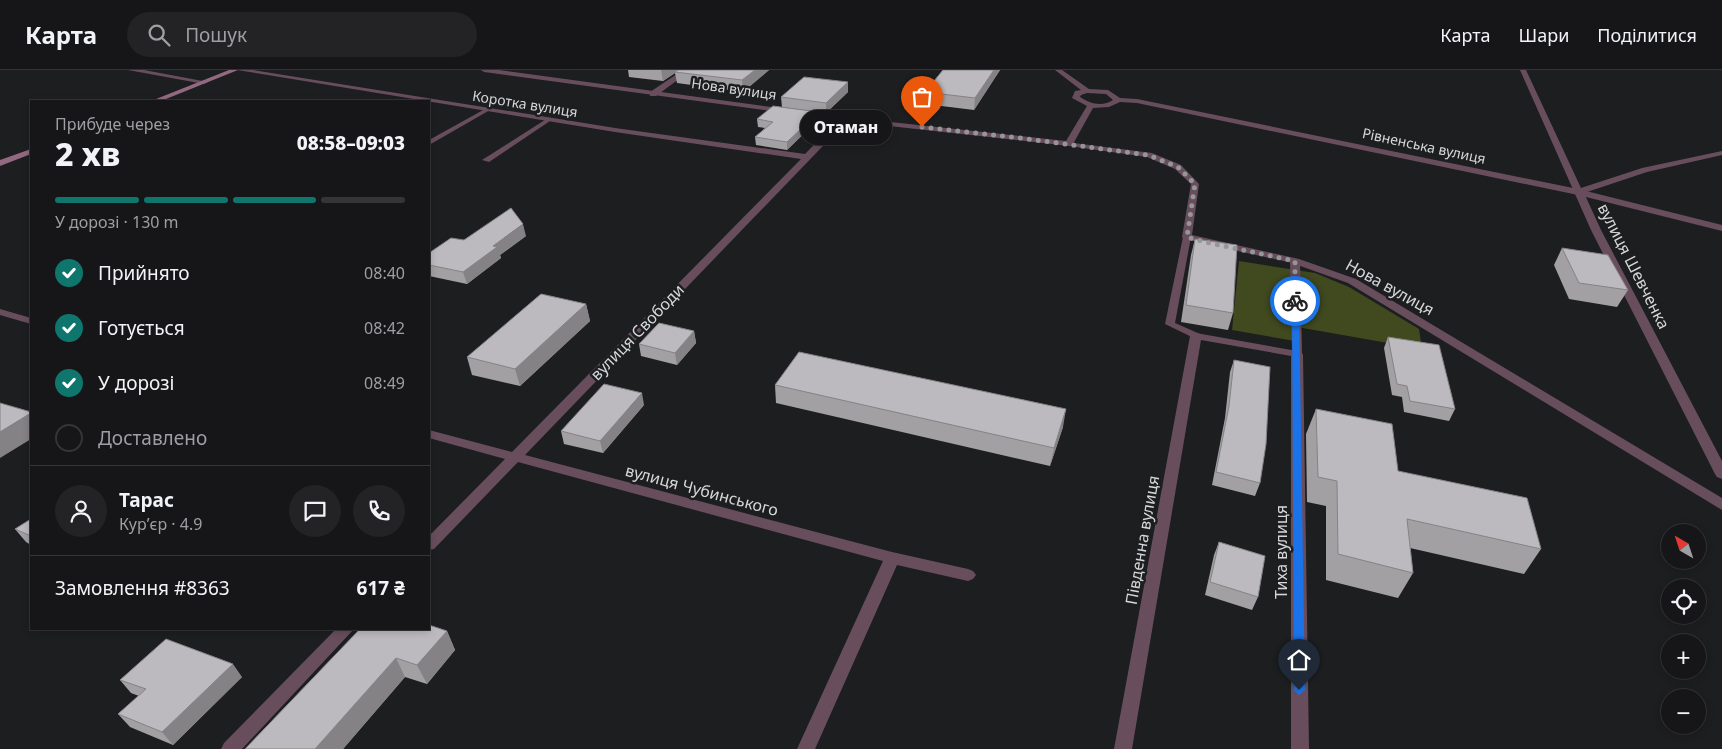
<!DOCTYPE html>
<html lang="uk">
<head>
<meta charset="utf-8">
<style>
	body { margin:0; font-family:"Noto Sans",sans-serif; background:#232325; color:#f1f3f6; height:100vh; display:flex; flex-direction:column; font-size:19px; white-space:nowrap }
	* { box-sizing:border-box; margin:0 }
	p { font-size:16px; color:#9e9fa2 }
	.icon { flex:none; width:28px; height:28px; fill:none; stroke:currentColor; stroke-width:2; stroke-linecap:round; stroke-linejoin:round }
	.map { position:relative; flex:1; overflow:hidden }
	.panel { position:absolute; left:30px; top:30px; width:400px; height:530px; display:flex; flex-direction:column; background:#161618; border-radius:0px; box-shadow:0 2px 8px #0003,0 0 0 1px #353537 }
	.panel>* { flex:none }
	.needle { width:32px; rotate:321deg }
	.buttons { position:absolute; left:1661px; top:454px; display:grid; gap:10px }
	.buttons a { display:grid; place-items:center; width:45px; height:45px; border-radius:50%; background:#161618; box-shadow:0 2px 8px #0003,0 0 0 1px #353537; font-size:25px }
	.pin { position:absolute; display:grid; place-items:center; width:42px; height:42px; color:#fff; margin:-51px -21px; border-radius:50% 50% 50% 0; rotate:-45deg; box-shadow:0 0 5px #0007 }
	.pin .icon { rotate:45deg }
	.courier { position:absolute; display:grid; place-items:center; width:50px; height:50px; margin:-25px; border:4px solid #1a73e8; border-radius:50%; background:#fff; color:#222; box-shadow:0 1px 6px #0007 }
	.bubble { position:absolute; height:35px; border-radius:18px; background:#161618; box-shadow:0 2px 8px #0003,0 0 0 1px #353537; font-size:16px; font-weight:800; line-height:35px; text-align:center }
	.summary em { font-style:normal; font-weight:800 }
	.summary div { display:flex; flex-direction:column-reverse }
	.summary { display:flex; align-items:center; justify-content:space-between; height:85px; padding:0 25px }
	h1 { font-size:32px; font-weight:800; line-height:38px }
	.bar { display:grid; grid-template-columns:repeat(4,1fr); gap:8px 5px; align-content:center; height:60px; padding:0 25px }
	.bar i { height:6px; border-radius:4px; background:#353537 }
	.bar .selected { background:#0f766e }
	.bar p { grid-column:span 4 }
	.line { display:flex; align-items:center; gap:12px; padding:0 25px; border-top:1px solid #353537 }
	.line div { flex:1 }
	.round { display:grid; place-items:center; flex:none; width:52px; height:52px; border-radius:26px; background:#232325 }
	ol { padding:0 25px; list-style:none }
	li { display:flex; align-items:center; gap:15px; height:55px }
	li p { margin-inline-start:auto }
	li .icon { padding:5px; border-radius:50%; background:#0f766e; color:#fff; stroke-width:4 }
	li:last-child { color:#9e9fa2 }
	li i { width:28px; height:28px; border:2px solid #353537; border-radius:50% }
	header { display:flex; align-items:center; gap:30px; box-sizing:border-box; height:70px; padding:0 25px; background:#161618; border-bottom:1px solid #353537 }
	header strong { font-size:24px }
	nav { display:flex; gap:28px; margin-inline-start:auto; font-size:18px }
	.search { width:350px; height:45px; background:#232325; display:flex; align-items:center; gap:12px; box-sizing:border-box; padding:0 18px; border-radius:28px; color:#9e9fa2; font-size:19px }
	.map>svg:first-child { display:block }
	.green { fill:#41491f }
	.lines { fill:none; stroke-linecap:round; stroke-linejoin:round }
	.service { fill:#684e5d; fill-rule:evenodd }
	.minor { fill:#684e5d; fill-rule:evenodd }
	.tertiary { fill:#684e5d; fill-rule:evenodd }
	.secondary { fill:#926981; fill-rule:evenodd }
	.wall { fill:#a2a0a3 }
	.shaded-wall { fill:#848285 }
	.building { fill:#bcbabe; stroke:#848285 }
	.route { fill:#1a73e8 }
	.done { stroke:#959698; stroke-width:5; stroke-dasharray:0 9 }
	.labels { text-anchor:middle; stroke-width:5; stroke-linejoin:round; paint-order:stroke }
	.far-street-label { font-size:14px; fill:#d6d7d8; stroke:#1d1e20 }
	.street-label { font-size:16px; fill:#d6d7d8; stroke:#1d1e20 }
</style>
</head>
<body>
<header>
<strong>Карта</strong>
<div class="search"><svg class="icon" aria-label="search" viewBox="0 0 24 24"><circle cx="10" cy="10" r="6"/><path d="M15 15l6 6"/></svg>Пошук</div>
<nav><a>Карта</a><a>Шари</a><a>Поділитися</a></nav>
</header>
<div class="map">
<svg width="1722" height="679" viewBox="0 0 1722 679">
	<rect width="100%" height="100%" fill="#1d1e20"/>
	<polygon class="green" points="1239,191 1315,203 1349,217 1419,259 1422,279 1297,257 1295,271 1232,260"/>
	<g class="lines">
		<g class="service">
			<polygon points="485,39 490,40 429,75 429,70"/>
			<polygon points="548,48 551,50 550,51 489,92 482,90"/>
			<polygon points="1187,164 1191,167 1175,253 1200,264 1201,266 1196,269 1165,254 1183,167"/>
			<polygon points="1295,188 1300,191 1302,284 1297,287 1292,284 1290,191"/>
		</g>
		<g class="minor">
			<polygon points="128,0 144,0 208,12 204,14"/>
			<polygon points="237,0 253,0 615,58 805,84 841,47 847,47 847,51 525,385 892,482 968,499 973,501 976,505 973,509 968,511 897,495 815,679 797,679 883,491 518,392 434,479 429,480 429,466 505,389 429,368 429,360 512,382 801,89 615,62"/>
			<polygon points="683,0 691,0 656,26 650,26 650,22"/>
			<polygon points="1520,0 1526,0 1581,118 1642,98 1722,81 1722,85 1647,102 1584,123 1601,160 1722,391 1722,409 1717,407 1715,404 1591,160"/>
			<polygon points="1066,72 1152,83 1181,95 1199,114 1192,165 1299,189 1356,209 1722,428 1722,440 1348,213 1292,193 1184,169 1182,167 1191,114 1175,99 1147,87 1069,76 1065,74"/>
			<polygon points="0,239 31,248 31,254 0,245"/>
			<polygon points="1196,263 1297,281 1303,284 1309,679 1291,679 1291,286 1201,270 1132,679 1114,679 1190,266"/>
			<polygon points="336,559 354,559 242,679 221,679 224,673"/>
		</g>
		<path class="tertiary" d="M481,0h18l345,47 222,24 21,-35 -15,-8 3,-7 6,-1 -26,-20h7l27,19 19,1 12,8 17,1 441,90 144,36v6l-144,-36 -441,-92 -17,-1 -11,5 -16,1 -20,36 -4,2 -225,-25 -360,-49zM1087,23l19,1 7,6c-10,7 -23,4 -33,-3l1,-2z"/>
		<g class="secondary">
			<polygon points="229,0 238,0 161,31 151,31"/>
			<polygon points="31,79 31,84 0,96 0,90"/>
		</g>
	</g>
	<g class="wall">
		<polygon points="628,0 769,0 743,22 677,13 675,3 663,11 629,7"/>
		<polygon points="943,0 1000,0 974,40 925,34 925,22"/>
		<polygon points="848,22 826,43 782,37 781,27"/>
		<polygon points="757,49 819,49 787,80 756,75 755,67 765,58 758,57"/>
		<polygon points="526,166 500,185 501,188 467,214 429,206 429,183 464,170"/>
		<polygon points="1195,169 1233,243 1228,260 1181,252 1191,185"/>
		<polygon points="1562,178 1628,220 1617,237 1569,229 1554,195"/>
		<polygon points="586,234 590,251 520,316 472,305 467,287"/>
		<polygon points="694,261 696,273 677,295 641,286 639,274"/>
		<polygon points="1388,267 1455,339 1449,351 1404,342 1402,327 1392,325 1384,278"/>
		<polygon points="1234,290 1260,413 1255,426 1212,415 1225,348 1230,302"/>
		<polygon points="775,315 1063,357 1050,396 776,333"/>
		<polygon points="644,335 603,383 564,374 561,361"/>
		<polygon points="1316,339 1398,401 1541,479 1524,504 1410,478 1413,503 1398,528 1326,510 1326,436 1307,432 1306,364"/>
		<polygon points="31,449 31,475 26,472 15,459"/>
		<polygon points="1219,472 1258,527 1252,540 1205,525 1214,485"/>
		<polygon points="360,559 447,561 455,580 427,614 405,607 343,679 245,679"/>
		<polygon points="242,607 173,675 130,657 118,644 139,626 131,623 120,610"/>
	</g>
	<g class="shaded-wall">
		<polygon points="661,0 680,0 675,2 675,3 663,11"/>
		<polygon points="755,0 769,0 743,22 742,10"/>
		<polygon points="994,0 1000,0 974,40 975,28"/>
		<polygon points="848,12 848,22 826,43 826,33"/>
		<polygon points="819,42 819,49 787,80 787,72"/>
		<polygon points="523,154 526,166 500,185 501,188 467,214 463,202 493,176"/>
		<polygon points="586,234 590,251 520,316 515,299"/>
		<polygon points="694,261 696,273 677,295 675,283"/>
		<polygon points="642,323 644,335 603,383 600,371"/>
		<polygon points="1066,339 1063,357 1050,396 1054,378"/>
		<polygon points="31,343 31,369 0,388 0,362"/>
		<polygon points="447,561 455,580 427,614 417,595"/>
		<polygon points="396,588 405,607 343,679 315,679"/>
		<polygon points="233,594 242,607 173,675 162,662"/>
	</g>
	<g class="building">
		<polygon points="678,0 755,0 742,10 675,2"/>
		<polygon points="943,0 994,0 975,28 925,22"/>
		<polygon points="804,7 848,12 826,33 781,27"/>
		<polygon points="773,36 819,42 787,72 755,67 773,52 757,49"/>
		<polygon points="511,138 523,154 493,176 497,177 463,202 429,195 429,183 451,168 464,170"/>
		<polygon points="1195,169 1237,175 1233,243 1186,235"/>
		<polygon points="1562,178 1608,185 1628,220 1579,213"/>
		<polygon points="541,224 586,234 515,299 467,287"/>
		<polygon points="659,253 694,261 675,283 639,274"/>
		<polygon points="1388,267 1439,275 1455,339 1410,331 1407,316 1397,314"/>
		<polygon points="799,282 1066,339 1054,378 775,315"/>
		<polygon points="1234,290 1270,297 1266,374 1260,413 1216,402 1229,336"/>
		<polygon points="604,314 642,323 600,371 561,361"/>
		<polygon points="0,333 31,342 31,343 0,362"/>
		<polygon points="1316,339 1392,354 1398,401 1527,428 1541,479 1407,449 1413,503 1338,484 1337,411 1318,407"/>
		<polygon points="31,449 31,466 15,459"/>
		<polygon points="1219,472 1265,486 1258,527 1210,512"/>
		<polygon points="429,555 447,561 417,595 396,588 315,679 245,679 360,559 429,559"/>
		<polygon points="166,569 233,594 162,662 118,644 146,619 120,610"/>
	</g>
	<polygon class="route" points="1295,229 1299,231 1305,620 1299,625 1294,620 1292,231"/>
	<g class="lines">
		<polyline class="done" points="922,57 1020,68 1148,85 1178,97 1195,114 1187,167 1209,173 1295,191 1295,231"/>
	</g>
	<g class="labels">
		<g class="far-street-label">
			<text transform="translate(734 19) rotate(8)" y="5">Нова вулиця</text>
			<text transform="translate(525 34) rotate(9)" y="5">Коротка вулиця</text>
			<text transform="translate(1424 76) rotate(12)" y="5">Рівненська вулиця</text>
		</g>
		<g class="street-label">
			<text transform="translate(1634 196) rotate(63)" y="6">вулиця Шевченка</text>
			<text transform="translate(1390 217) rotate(29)" y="6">Нова вулиця</text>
			<text transform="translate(637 262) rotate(-46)" y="6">вулиця Свободи</text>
			<text transform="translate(702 420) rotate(15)" y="6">вулиця Чубинського</text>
			<text transform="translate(1142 470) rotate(-80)" y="6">Південна вулиця</text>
			<text transform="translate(1281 482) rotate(-90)" y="6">Тиха вулиця</text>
		</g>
	</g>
</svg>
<div class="buttons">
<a><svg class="needle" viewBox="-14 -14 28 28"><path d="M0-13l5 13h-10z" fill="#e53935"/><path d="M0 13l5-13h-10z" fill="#9e9fa2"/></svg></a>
<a><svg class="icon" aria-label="locate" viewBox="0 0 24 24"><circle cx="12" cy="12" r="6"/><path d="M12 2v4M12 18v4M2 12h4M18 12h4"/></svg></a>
<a>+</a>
<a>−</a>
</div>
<div class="pin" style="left:922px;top:57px;background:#ea580c"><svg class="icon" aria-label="bag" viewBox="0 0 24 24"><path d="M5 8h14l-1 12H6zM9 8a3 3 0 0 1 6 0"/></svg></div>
<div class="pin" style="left:1299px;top:620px;background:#1f2937"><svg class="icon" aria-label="home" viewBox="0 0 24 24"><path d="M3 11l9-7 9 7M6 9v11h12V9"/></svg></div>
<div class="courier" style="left:1295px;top:231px"><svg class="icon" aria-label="bike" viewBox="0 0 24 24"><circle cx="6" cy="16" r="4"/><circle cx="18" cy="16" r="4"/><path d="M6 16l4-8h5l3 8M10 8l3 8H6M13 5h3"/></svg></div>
<div class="bubble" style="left:800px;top:40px;width:92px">Отаман</div>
<section class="panel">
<div class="summary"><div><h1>2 хв</h1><p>Прибуде через</p></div><em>08:58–09:03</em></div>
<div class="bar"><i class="selected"></i><i class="selected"></i><i class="selected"></i><i></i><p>У дорозі · 130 m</p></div>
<ol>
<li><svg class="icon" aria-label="check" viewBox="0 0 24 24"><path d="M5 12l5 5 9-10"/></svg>Прийнято<p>08:40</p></li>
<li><svg class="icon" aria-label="check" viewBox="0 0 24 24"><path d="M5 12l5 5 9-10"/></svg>Готується<p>08:42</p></li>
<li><svg class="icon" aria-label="check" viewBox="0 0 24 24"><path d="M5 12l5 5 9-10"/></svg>У дорозі<p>08:49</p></li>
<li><i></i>Доставлено</li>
</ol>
<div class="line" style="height:90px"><a class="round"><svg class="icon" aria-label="person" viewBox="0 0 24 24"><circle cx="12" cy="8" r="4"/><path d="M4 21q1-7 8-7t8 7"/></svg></a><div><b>Тарас</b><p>Кур’єр · 4.9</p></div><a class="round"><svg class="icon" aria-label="chat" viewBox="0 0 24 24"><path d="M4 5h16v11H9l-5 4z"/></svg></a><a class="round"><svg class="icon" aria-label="phone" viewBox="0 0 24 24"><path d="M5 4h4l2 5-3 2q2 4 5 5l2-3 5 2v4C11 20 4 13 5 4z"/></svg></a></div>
<div class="line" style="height:65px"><div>Замовлення #8363</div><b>617 ₴</b></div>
</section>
</div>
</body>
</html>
